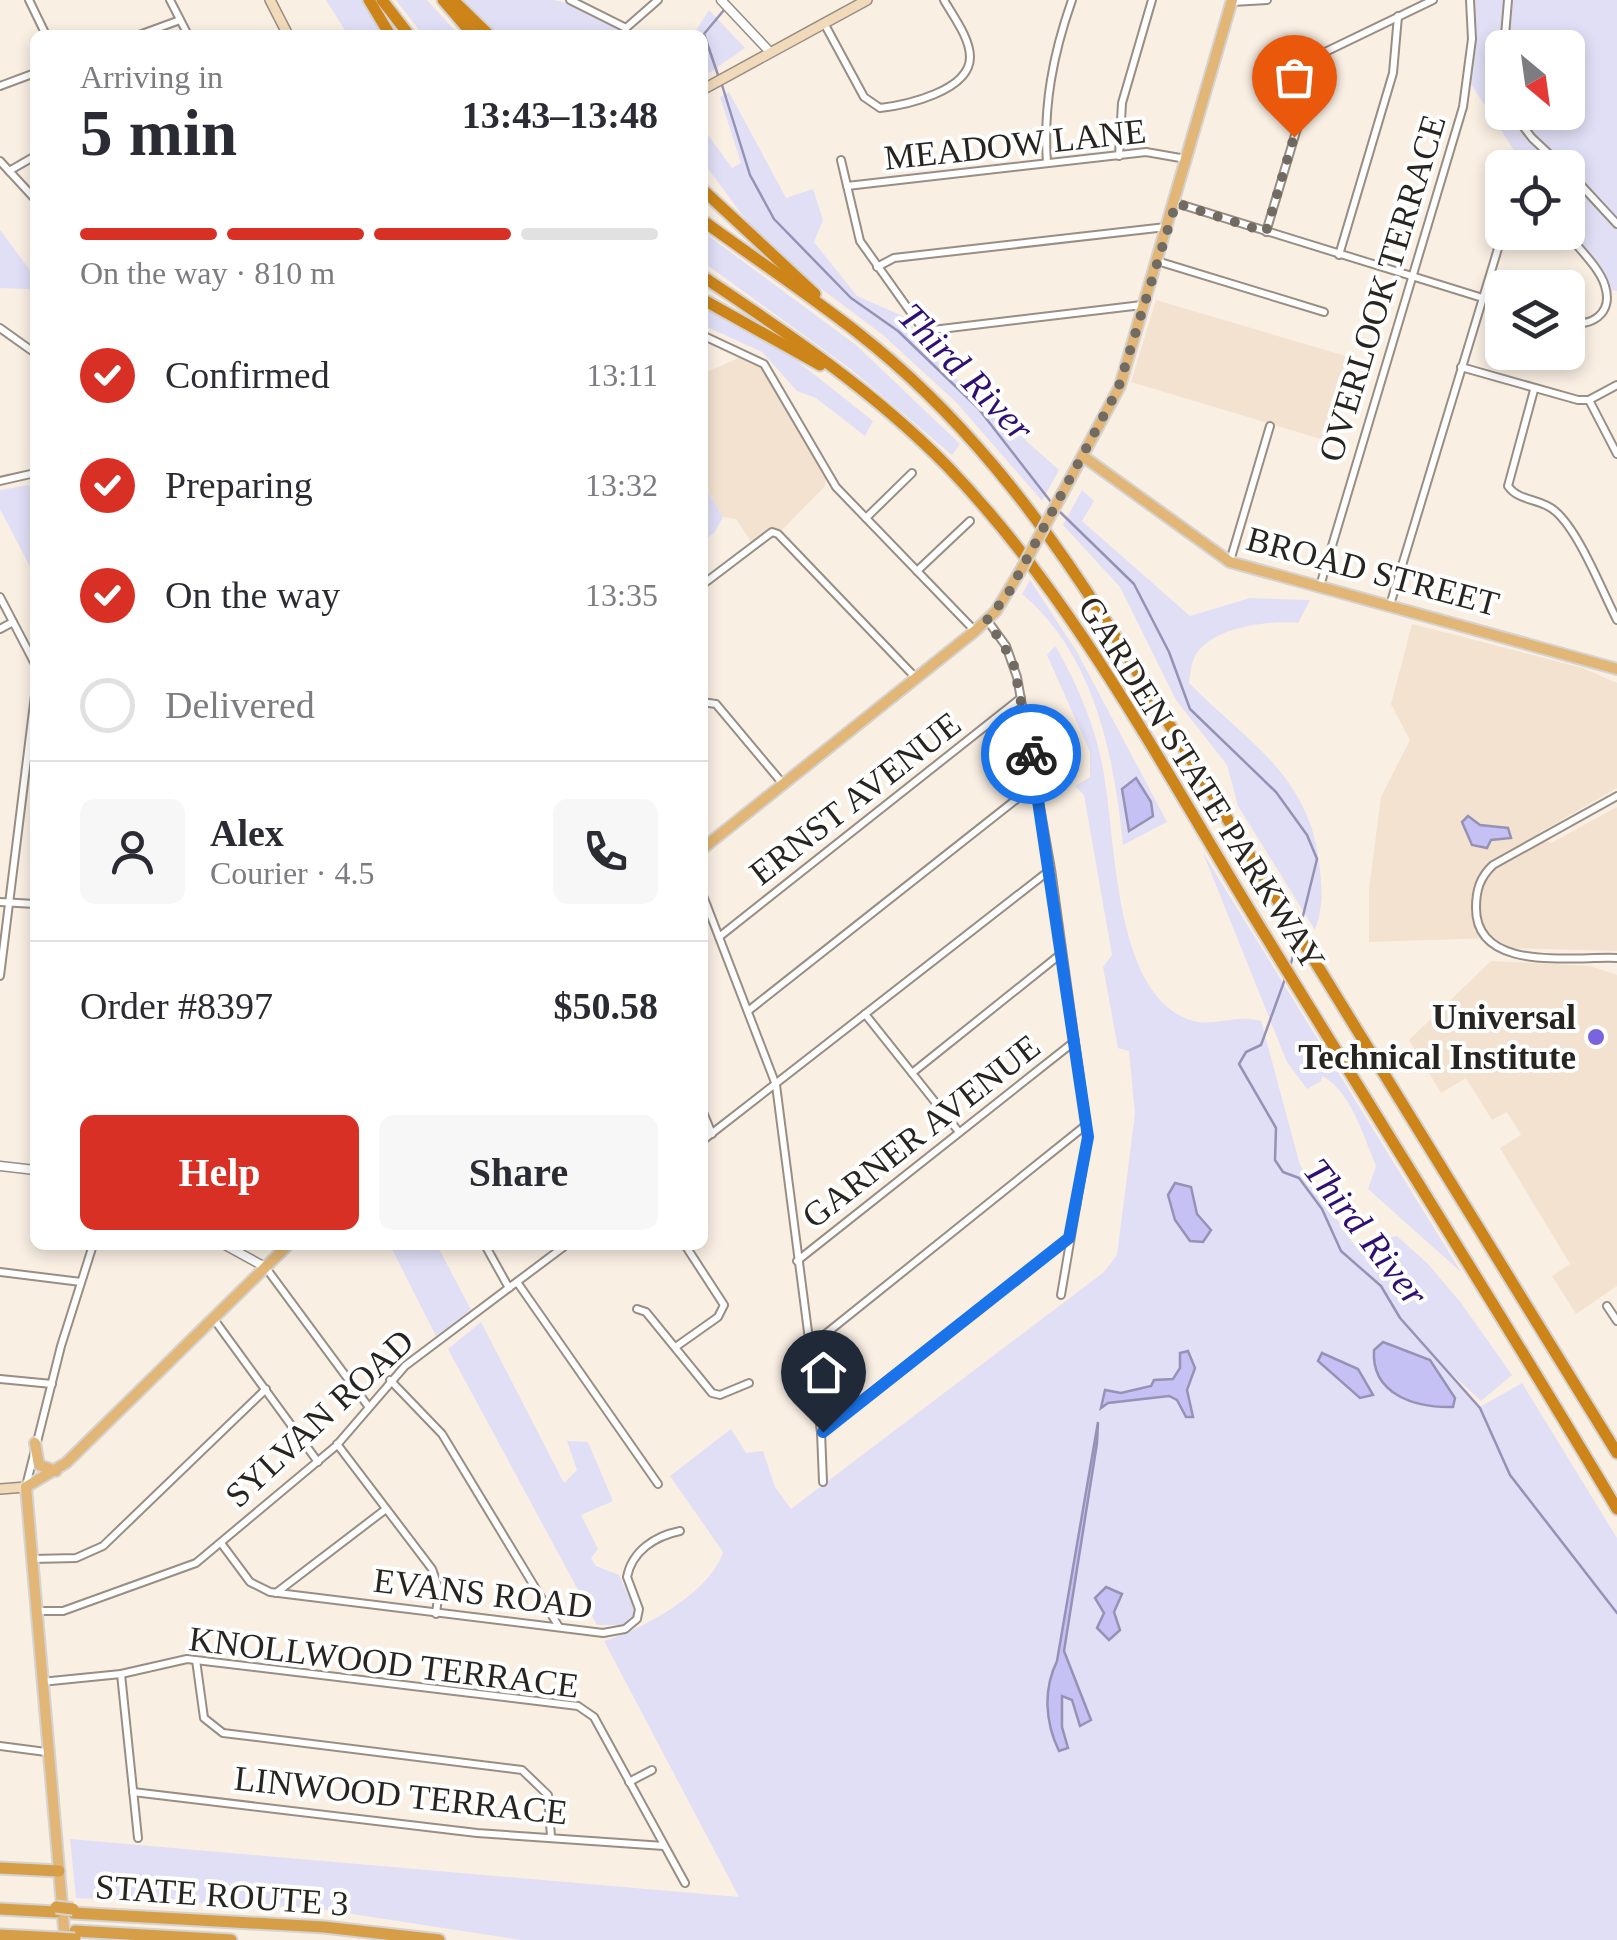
<!DOCTYPE html>
<html lang="en">
<head>
<meta charset="utf-8">
<style>
	body { margin:0; font-family:"Times New Roman",serif; background:#f7f7f7; color:#2b2b33; height:100vh; display:flex; flex-direction:column; font-size:38px; white-space:nowrap }
	* { box-sizing:border-box; margin:0 }
	p { font-size:32px; color:#7c7c81 }
	.icon { flex:none; width:55px; height:55px; fill:none; stroke:currentColor; stroke-width:2; stroke-linecap:round; stroke-linejoin:round }
	.map { position:relative; flex:1; overflow:hidden }
	.details { position:absolute; left:30px; top:30px; width:678px; height:1220px; display:flex; flex-direction:column; background:#fff; border-radius:15px; box-shadow:0 5px 15px #0003 }
	.details>* { flex:none }
	.needle { width:65px; rotate:151deg }
	.controls { position:absolute; left:1485px; top:30px; display:grid; gap:20px }
	.controls a { display:grid; place-items:center; width:100px; height:100px; border-radius:15px; background:#fff; box-shadow:0 5px 15px #0003; font-size:50px }
	.pin { position:absolute; display:grid; place-items:center; width:85px; height:85px; color:#fff; margin:-102px -42px; border-radius:50% 50% 50% 0; rotate:-45deg; box-shadow:0 0 10px #0007 }
	.pin .icon { rotate:45deg }
	.courier { position:absolute; display:grid; place-items:center; width:100px; height:100px; margin:-50px; border:8px solid #1a73e8; border-radius:50%; background:#fff; color:#222; box-shadow:0 2px 12px #0007 }
	.summary em { font-style:normal; font-weight:700 }
	.summary div { display:flex; flex-direction:column-reverse }
	.summary { display:flex; align-items:center; justify-content:space-between; height:170px; padding:0 50px }
	h1 { font-size:65px; font-weight:700; line-height:75px }
	.bar { display:grid; grid-template-columns:repeat(4,1fr); gap:15px 10px; align-content:center; height:120px; padding:0 50px }
	.bar i { height:12px; border-radius:8px; background:#e1e1e2 }
	.bar .current { background:#d93025 }
	.bar p { grid-column:span 4 }
	.line { display:flex; align-items:center; gap:25px; padding:0 50px; border-top:2px solid #e1e1e2 }
	.line div { flex:1 }
	.round { display:grid; place-items:center; flex:none; width:105px; height:105px; border-radius:15px; background:#f7f7f7 }
	ol { padding:0 50px; list-style:none }
	li { display:flex; align-items:center; gap:30px; height:110px }
	li p { margin-inline-start:auto }
	li .icon { padding:10px; border-radius:50%; background:#d93025; color:#fff; stroke-width:4 }
	li:last-child { color:#7c7c81 }
	li i { width:55px; height:55px; border:5px solid #e1e1e2; border-radius:50% }
	.primary-button { display:flex; gap:20px; margin-top:auto; padding:20px 50px }
	.primary-button a { flex:1; height:115px; border-radius:15px; background:#d93025; color:#fff; font-size:40px; font-weight:700; line-height:115px; text-align:center }
	.primary-button a+a { background:#f7f7f7; color:#2b2b33 }
	.map>svg:first-child { display:block }
	.built { fill:#f3e2d0 }
	.green { fill:#e0dff6; fill-rule:evenodd }
	.water { fill:#c5c1f5; stroke:#9692b5; stroke-width:2.5 }
	.lines { fill:none; stroke-linecap:round; stroke-linejoin:round }
	.stream { stroke:#9692b5; stroke-width:2.5 }
	.minor-casing { stroke:#988e83; stroke-width:10 }
	.tertiary-casing { stroke:#988e83; stroke-width:11 }
	.secondary-casing { stroke:#988e83; stroke-width:12 }
	.primary-casing { stroke:#d4d3d2; stroke-width:14 }
	.trunk-casing { stroke:#d4d3d2; stroke-width:15 }
	.motorway-casing { stroke:#d4d3d2; stroke-width:15 }
	.minor { stroke:#fff; stroke-width:6 }
	.tertiary { stroke:#fff; stroke-width:8 }
	.secondary { stroke:#f0daba; stroke-width:9 }
	.primary { stroke:#e1b676; stroke-width:10 }
	.trunk { stroke:#d79e48; stroke-width:11 }
	.motorway { stroke:#cd851a; stroke-width:11 }
	.primary-bridge-casing { stroke:#d4d3d2; stroke-width:14; stroke-linecap:butt }
	.trunk-bridge-casing { stroke:#d4d3d2; stroke-width:15; stroke-linecap:butt }
	.primary-bridge { stroke:#e1b676; stroke-width:10 }
	.trunk-bridge { stroke:#d79e48; stroke-width:11 }
	.done { stroke:#726b64; stroke-width:10; stroke-dasharray:0 18 }
	.route { stroke:#1a73e8; stroke-width:12 }
	.poi-dot { fill:#7a63de; stroke:#fff; stroke-width:4 }
	.labels { text-anchor:middle; stroke-width:8; stroke-linejoin:round; paint-order:stroke }
	.street-label { font-size:35px; fill:#28241f; stroke:#fff }
	.poi-label { font-size:35px; font-weight:bold; fill:#28241f; stroke:#fff; text-anchor:end }
	.water-label { font-size:38px; font-style:italic; fill:#2f0f71; stroke:#fff }
</style>
</head>
<body>
<div class="map">
<svg width="1617" height="1940" viewBox="0 0 1617 1940">
	<rect width="100%" height="100%" fill="#faefe3"/>
	<g class="built">
		<polygon points="1156,300 1349,357 1324,440 1131,382"/>
		<polygon points="743,356 759,363 826,479 825,486 782,530 772,527 752,543 736,519 723,517 703,481 702,374"/>
		<polygon points="1412,624 1583,668 1617,683 1617,788 1537,834 1551,843 1617,807 1617,951 1510,948 1494,938 1369,942 1369,889 1381,797 1410,740 1391,704"/>
		<polygon points="1491,961 1591,966 1617,975 1617,1286 1576,1314 1552,1276 1570,1264 1500,1148 1521,1135 1507,1112 1492,1120 1466,1078 1441,1093 1409,1040"/>
	</g>
	<g class="green">
		<polygon points="326,0 362,0 383,35 348,35"/>
		<polygon points="396,0 427,0 459,35 423,35"/>
		<polygon points="461,0 554,0 579,6 627,35 503,35 493,32"/>
		<path d="M1473,0h144v291l-13,-2 -37,-56 1,-65 -43,-1 -58,-89zM1502,48h66v64h-66z"/>
		<polygon points="709,10 745,48 709,73 703,64 702,35 693,35"/>
		<polygon points="729,92 786,198 813,189 823,220 814,242 857,296 905,317 939,363 1059,470 1042,501 956,402 883,335 767,248 703,162 703,128 732,168 741,163 720,97"/>
		<polygon points="0,230 35,277 35,295 28,289 0,288"/>
		<polygon points="702,231 856,345 960,444 952,455 852,370 703,262"/>
		<polygon points="703,306 791,356 873,421 865,436 816,398 797,391 762,352 703,325"/>
		<polygon points="702,481 723,517 714,533 703,541"/>
		<polygon points="29,485 35,496 35,576 0,509 0,490"/>
		<path d="M1082,490l12,11 -12,20 108,95 60,-18 60,2 -12,23c-29,-3 -89,4 -104,35 -3,7 -4,17 -5,25 58,59 118,90 130,178 3,27 5,44 -4,69l-77,-124 -11,-41 -51,-65 -56,-113 -57,-62z"/>
		<path d="M1030,580l47,72 90,170 -44,23c-9,-89 -28,-190 -101,-251z"/>
		<path d="M1055,646c20,33 38,75 46,113 16,69 9,229 86,260 25,10 49,-6 74,2l39,144 55,81 42,-10 31,28 33,39 51,72 -31,26 -44,-41 43,47 42,-24 95,155v402h-1096l-208,-32 -237,-10 -6,-59 669,58 -135,-256c38,-11 107,-49 119,-89l-53,-76 61,-47 15,24 17,-2 12,36 16,22 313,-237 13,-17 18,-141 -6,-63 -11,-3 -15,-81 9,-12 -28,-160 -9,-9 15,-9v-25l-43,-97z"/>
		<path d="M1203,853l258,419 -93,-83 8,-23c-14,-34 -25,-74 -54,-90l-1,5 -14,8 -20,-27z"/>
		<polygon points="390,1245 437,1245 471,1310 436,1336"/>
		<polygon points="481,1322 564,1483 577,1470 567,1441 588,1442 613,1501 581,1515 598,1549 591,1558 596,1566 619,1575 636,1612 624,1625 597,1625 448,1349"/>
	</g>
	<g class="water">
		<polygon points="1136,778 1151,802 1153,816 1129,831 1122,789"/>
		<polygon points="1468,816 1480,825 1508,828 1511,838 1491,840 1487,848 1472,845 1462,822"/>
		<polygon points="1175,1183 1191,1187 1197,1214 1211,1230 1203,1242 1190,1241 1175,1220 1168,1195"/>
		<path d="M1383,1342l47,18 25,38 -2,9c-37,1 -82,-12 -79,-57z"/>
		<polygon points="1188,1351 1195,1368 1187,1390 1193,1417 1186,1417 1177,1400 1169,1396 1108,1403 1101,1408 1105,1390 1121,1393 1151,1386 1154,1380 1173,1379 1180,1368 1180,1353"/>
		<polygon points="1322,1353 1358,1369 1373,1395 1360,1398 1318,1361"/>
		<path d="M1098,1422l-1,21 -33,208 27,69 -11,6 -8,-26 -10,-4v31l6,21 -9,3c-14,-29 -16,-61 -2,-90z"/>
		<polygon points="1106,1587 1122,1594 1114,1612 1120,1630 1109,1640 1097,1628 1104,1613 1095,1598"/>
	</g>
	<g class="lines">
		<g class="stream">
			<polyline points="719,78 704,34 724,10"/>
			<polyline points="722,85 750,175 774,219 851,298 898,331 978,408 1051,502"/>
			<polyline points="1059,511 1134,584 1169,652 1190,709 1276,792 1307,835 1317,859 1300,928"/>
			<polyline points="1290,967 1297,941"/>
			<polyline points="1285,979 1261,1045 1246,1052 1239,1064 1276,1128 1275,1160 1283,1172 1299,1178 1322,1209 1341,1251 1381,1286 1400,1318 1480,1408 1510,1475 1617,1613"/>
		</g>
		<defs>
			<g id="minor">
				<polyline points="29,0 46,35"/>
				<polyline points="170,0 188,35"/>
				<polyline points="570,0 626,28 658,0"/>
				<polyline points="1232,2 1267,0"/>
				<path d="M824,23l40,74 16,11c26,-3 90,-17 90,-51 0,-19 -17,-41 -26,-57"/>
				<polyline points="139,35 180,20"/>
				<polyline points="1502,71 1508,0"/>
				<polyline points="0,86 35,73"/>
				<polyline points="1512,112 1532,138 1564,168"/>
				<polyline points="1119,156 1122,103 1152,0"/>
				<polyline points="841,160 860,241 924,331 1142,305"/>
				<polyline points="0,161 35,199"/>
				<path d="M1047,163c-4,-57 6,-109 25,-163"/>
				<polyline points="9,171 35,156"/>
				<polyline points="1568,171 1617,224"/>
				<polyline points="847,186 1146,152 1186,159"/>
				<polyline points="1176,203 1502,304"/>
				<polyline points="1266,232 1319,55 1433,0"/>
				<path d="M1566,232c12,16 34,36 39,54 9,28 -15,42 -37,36"/>
				<polyline points="1339,255 1393,73 1398,16"/>
				<polyline points="1157,261 1324,312"/>
				<polyline points="877,267 894,258 1166,227"/>
				<polyline points="0,328 35,353"/>
				<polyline points="702,335 764,364 836,487 975,631"/>
				<polyline points="1461,367 1578,400 1589,400 1617,385"/>
				<path d="M1534,390l-26,96c11,16 33,12 47,25 24,20 47,80 62,109"/>
				<polyline points="1589,400 1617,454"/>
				<polyline points="0,481 35,473"/>
				<polyline points="866,518 912,473"/>
				<polyline points="1230,561 1270,426"/>
				<polyline points="917,571 970,521"/>
				<polyline points="702,585 772,532 778,534 916,678"/>
				<polyline points="1320,586 1463,107 1472,39 1470,0"/>
				<polyline points="0,597 35,664"/>
				<polyline points="1390,605 1503,232"/>
				<polyline points="987,620 1006,646 1017,677 1051,869 1088,1137 1061,1295"/>
				<polyline points="0,629 13,622"/>
				<polyline points="702,702 716,704 783,784"/>
				<path d="M1617,796l-124,69c-13,12 -17,25 -17,43 0,65 97,48 141,50"/>
				<polyline points="702,893 776,1085 821,1432 823,1482"/>
				<polyline points="0,902 35,904"/>
				<polyline points="719,937 1021,698"/>
				<polyline points="0,976 35,695"/>
				<polyline points="748,1011 1037,783"/>
				<polyline points="865,1014 959,1132"/>
				<polyline points="912,1073 1062,953"/>
				<polyline points="702,1110 712,1134"/>
				<polyline points="702,1141 1050,870"/>
				<polyline points="485,1245 509,1288"/>
				<polyline points="797,1261 1075,1041"/>
				<polyline points="266,1268 368,1406"/>
				<polyline points="0,1272 81,1282"/>
				<polyline points="517,1282 658,1484"/>
				<polyline points="1607,1306 1617,1321"/>
				<polyline points="637,1309 646,1312 712,1393 720,1395 749,1383"/>
				<polyline points="213,1318 318,1462"/>
				<polyline points="677,1346 718,1317 724,1305 685,1245"/>
				<polyline points="808,1348 1086,1125"/>
				<polyline points="0,1379 52,1384"/>
				<polyline points="390,1380 442,1434 559,1627"/>
				<polyline points="821,1432 1068,1239"/>
				<polyline points="337,1444 432,1569 439,1589 436,1614"/>
				<polyline points="26,1486 61,1346 93,1245"/>
				<path d="M221,1543l29,39 20,10 333,41 22,-4 12,-10 2,-10 -12,-32c5,-26 28,-41 53,-46"/>
				<polyline points="33,1559 76,1558 103,1546 266,1389"/>
				<polyline points="276,1593 386,1509"/>
				<polyline points="35,1611 63,1611 196,1563 336,1446 405,1366 566,1245"/>
				<polyline points="196,1660 204,1718 223,1733 522,1770 548,1795 551,1837"/>
				<polyline points="121,1674 138,1838"/>
				<polyline points="41,1682 121,1674 187,1659 578,1706 594,1717 685,1883"/>
				<polyline points="0,1746 46,1752"/>
				<polyline points="629,1782 652,1770"/>
				<polyline points="133,1792 477,1833 664,1846"/>
			</g>
			<g id="tertiary">
				<polyline points="721,0 770,52"/>
				<polyline points="0,1166 35,1170"/>
				<polyline points="225,1245 265,1267"/>
			</g>
			<g id="secondary">
				<polyline points="270,0 288,35"/>
				<polyline points="702,90 867,0"/>
				<polyline points="0,1489 26,1487"/>
			</g>
			<g id="primary">
				<polyline points="1084,457 1230,562 1617,669"/>
				<polyline points="1062,494 1120,386 1232,0"/>
				<polyline points="702,849 975,631 996,611 1022,568"/>
				<polyline points="35,1443 39,1465 56,1471"/>
				<polyline points="65,1940 26,1487 66,1463 288,1245"/>
			</g>
			<g id="trunk">
				<polyline points="0,1868 59,1871"/>
				<polyline points="0,1909 56,1912"/>
				<polyline points="73,1913 324,1927 439,1940"/>
				<polyline points="75,1931 231,1940"/>
				<polyline points="0,1935 58,1938"/>
			</g>
			<g id="motorway">
				<polyline points="369,0 390,35"/>
				<polyline points="382,0 409,35"/>
				<polyline points="443,0 473,35"/>
				<polyline points="453,0 489,35"/>
				<polyline points="702,189 815,294"/>
				<path d="M702,220c52,38 106,74 156,113 101,79 181,182 249,290l510,830"/>
				<path d="M702,276c87,58 173,116 246,191 126,131 212,296 306,450 121,198 245,393 363,592"/>
				<polyline points="702,299 820,365"/>
			</g>
		</defs>
		<use href="#minor" class="minor-casing"/>
		<use href="#tertiary" class="tertiary-casing"/>
		<use href="#secondary" class="secondary-casing"/>
		<use href="#primary" class="primary-casing"/>
		<use href="#trunk" class="trunk-casing"/>
		<use href="#motorway" class="motorway-casing"/>
		<use href="#minor" class="minor"/>
		<use href="#tertiary" class="tertiary"/>
		<use href="#secondary" class="secondary"/>
		<use href="#primary" class="primary"/>
		<use href="#trunk" class="trunk"/>
		<use href="#motorway" class="motorway"/>
		<defs>
			<polyline id="primary-bridge" points="1022,568 1062,494"/>
			<g id="trunk-bridge">
				<polyline points="56,1907 73,1909"/>
				<polyline points="58,1938 75,1939"/>
			</g>
		</defs>
		<use href="#primary-bridge" class="primary-bridge-casing"/>
		<use href="#trunk-bridge" class="trunk-bridge-casing"/>
		<use href="#primary-bridge" class="primary-bridge"/>
		<use href="#trunk-bridge" class="trunk-bridge"/>
	</g>
	<g class="lines">
		<polyline class="done" points="1031,754 1013,661 987,620 1008,594 1118,389 1176,203 1266,232 1294,137"/>
		<polyline class="route" points="823,1432 1069,1238 1088,1137 1031,754"/>
	</g>
	<circle class="poi-dot" cx="1596" cy="1037" r="10"/>
	<g class="labels">
		<g class="street-label">
			<text transform="translate(1015 144) rotate(-6)" y="12">MEADOW LANE</text>
			<text transform="translate(1382 288) rotate(-73)" y="12">OVERLOOK TERRACE</text>
			<text transform="translate(1373 571) rotate(15)" y="12">BROAD STREET</text>
			<text transform="translate(1202 783) rotate(58)" y="12">GARDEN STATE PARKWAY</text>
			<text transform="translate(855 798) rotate(-38)" y="12">ERNST AVENUE</text>
			<text transform="translate(921 1131) rotate(-38)" y="12">GARNER AVENUE</text>
			<text transform="translate(319 1418) rotate(-43)" y="12">SYLVAN ROAD</text>
			<text transform="translate(483 1593) rotate(7)" y="12">EVANS ROAD</text>
			<text transform="translate(384 1662) rotate(7)" y="12">KNOLLWOOD TERRACE</text>
			<text transform="translate(401 1795) rotate(6)" y="12">LINWOOD TERRACE</text>
			<text transform="translate(222 1895) rotate(4)" y="12">STATE ROUTE 3</text>
		</g>
		<g class="poi-label">
			<text x="1576" y="1029">Universal<tspan x="1576" dy="40">Technical Institute</tspan></text>
		</g>
		<g class="water-label">
			<text transform="translate(966 372) rotate(46)" y="13">Third River</text>
			<text transform="translate(1366 1232) rotate(52)" y="13">Third River</text>
		</g>
	</g>
</svg>
<div class="controls">
<a><svg class="needle" viewBox="-14 -14 28 28"><path d="M0-13l5 13h-10z" fill="#e53935"/><path d="M0 13l5-13h-10z" fill="#7c7c81"/></svg></a>
<a><svg class="icon" aria-label="locate" viewBox="0 0 24 24"><circle cx="12" cy="12" r="6"/><path d="M12 2v4M12 18v4M2 12h4M18 12h4"/></svg></a>
<a><svg class="icon" aria-label="layers" viewBox="0 0 24 24"><path d="M12 4l9 5-9 5-9-5zM3 14l9 5 9-5"/></svg></a>
</div>
<div class="pin" style="left:1294px;top:137px;background:#ea580c"><svg class="icon" aria-label="bag" viewBox="0 0 24 24"><path d="M5 8h14l-1 12H6zM9 8a3 3 0 0 1 6 0"/></svg></div>
<div class="pin" style="left:823px;top:1432px;background:#1f2937"><svg class="icon" aria-label="home" viewBox="0 0 24 24"><path d="M3 11l9-7 9 7M6 9v11h12V9"/></svg></div>
<div class="courier" style="left:1031px;top:754px"><svg class="icon" aria-label="bike" viewBox="0 0 24 24"><circle cx="6" cy="16" r="4"/><circle cx="18" cy="16" r="4"/><path d="M6 16l4-8h5l3 8M10 8l3 8H6M13 5h3"/></svg></div>
<section class="details">
<div class="summary"><div><h1>5 min</h1><p>Arriving in</p></div><em>13:43–13:48</em></div>
<div class="bar"><i class="current"></i><i class="current"></i><i class="current"></i><i></i><p>On the way · 810 m</p></div>
<ol>
<li><svg class="icon" aria-label="check" viewBox="0 0 24 24"><path d="M5 12l5 5 9-10"/></svg>Confirmed<p>13:11</p></li>
<li><svg class="icon" aria-label="check" viewBox="0 0 24 24"><path d="M5 12l5 5 9-10"/></svg>Preparing<p>13:32</p></li>
<li><svg class="icon" aria-label="check" viewBox="0 0 24 24"><path d="M5 12l5 5 9-10"/></svg>On the way<p>13:35</p></li>
<li><i></i>Delivered</li>
</ol>
<div class="line" style="height:180px"><a class="round"><svg class="icon" aria-label="person" viewBox="0 0 24 24"><circle cx="12" cy="8" r="4"/><path d="M4 21q1-7 8-7t8 7"/></svg></a><div><b>Alex</b><p>Courier · 4.5</p></div><a class="round"><svg class="icon" aria-label="phone" viewBox="0 0 24 24"><path d="M5 4h4l2 5-3 2q2 4 5 5l2-3 5 2v4C11 20 4 13 5 4z"/></svg></a></div>
<div class="line" style="height:130px"><div>Order #8397</div><b>$50.58</b></div>
<div class="primary-button"><a>Help</a><a>Share</a></div>
</section>
</div>
</body>
</html>
